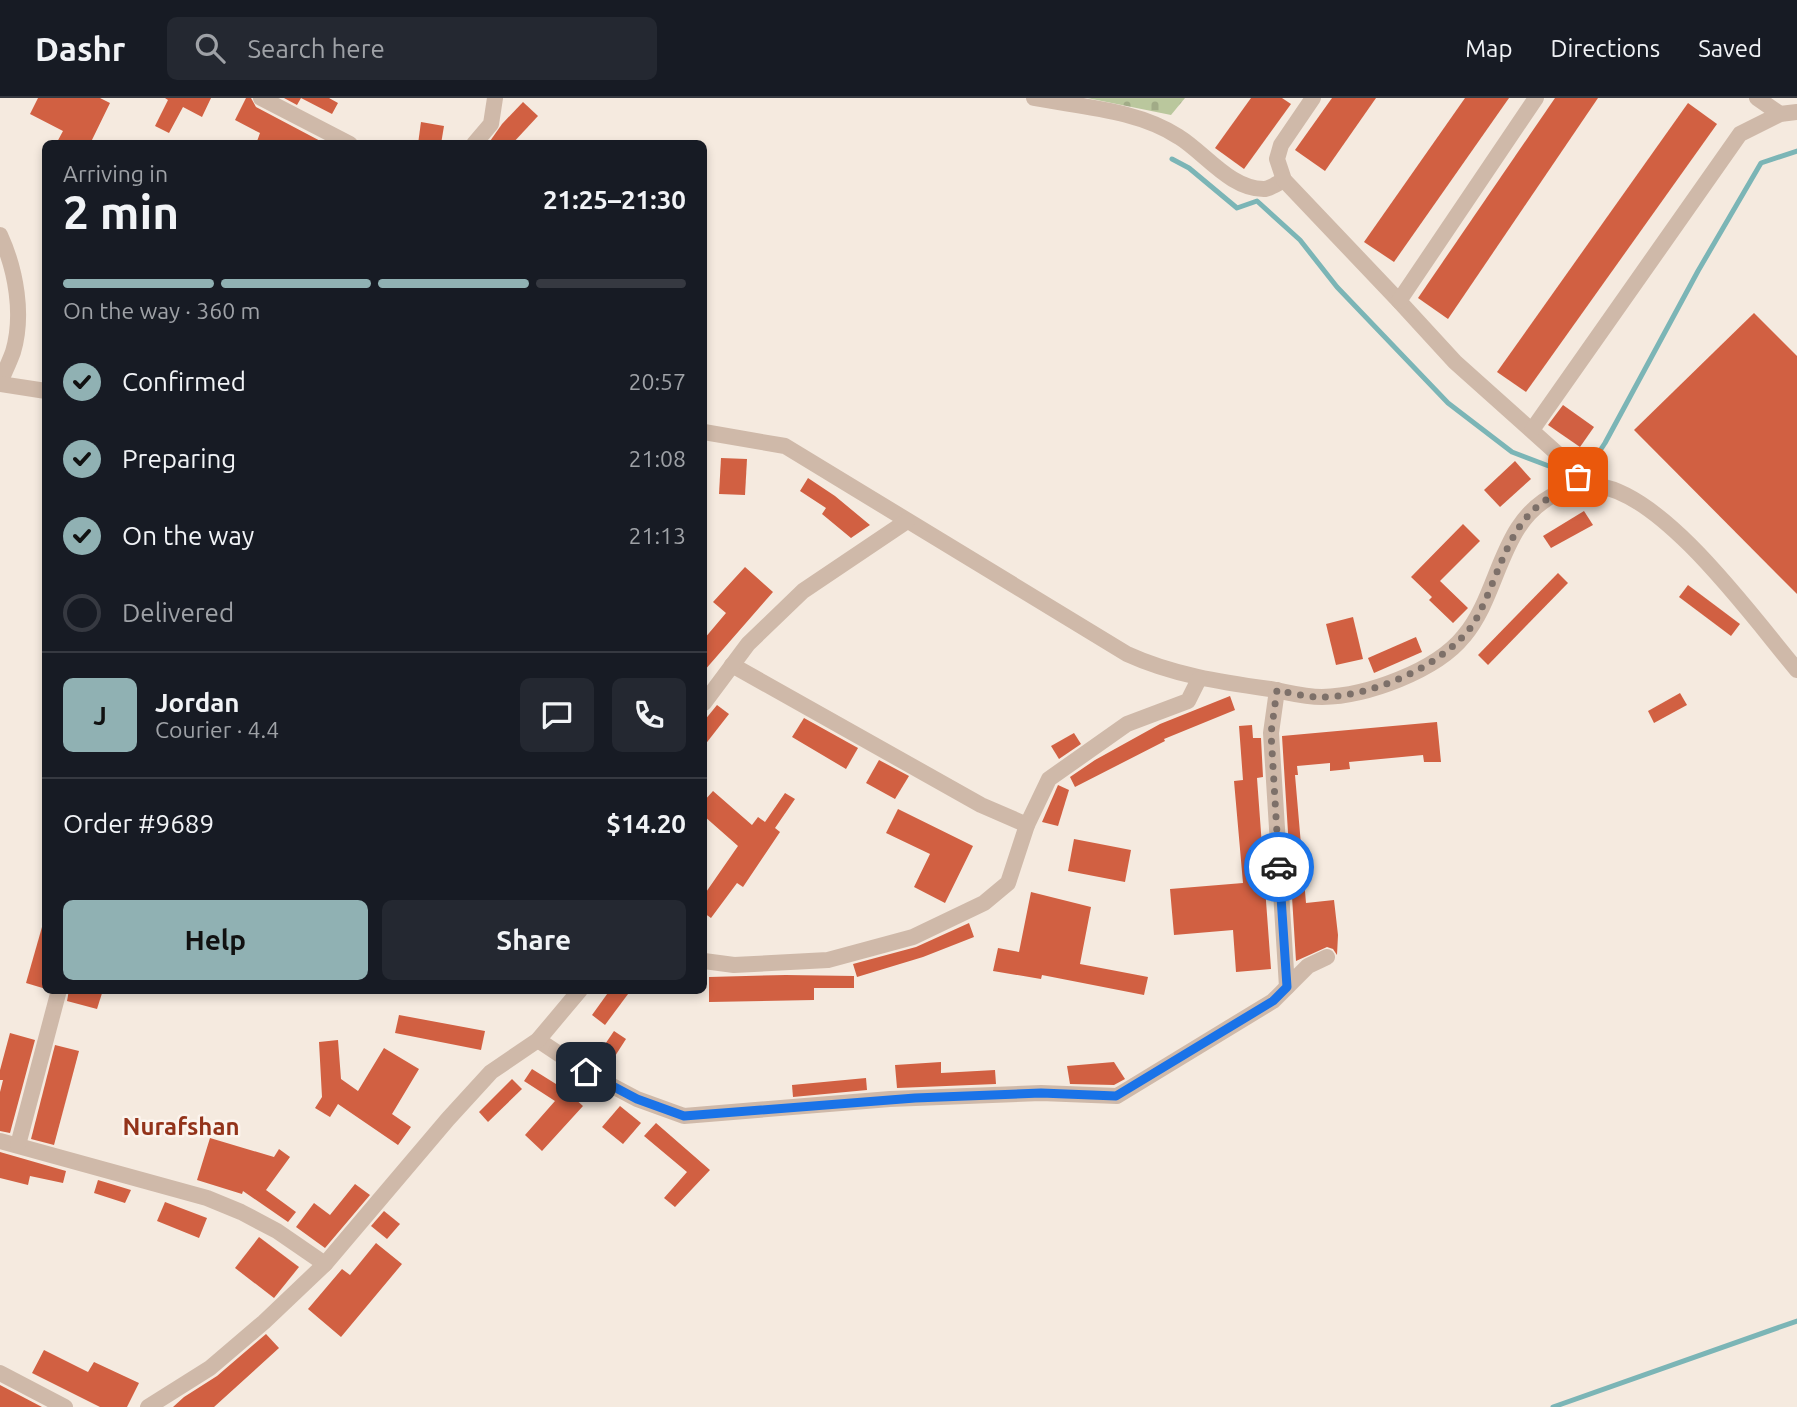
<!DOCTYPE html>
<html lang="en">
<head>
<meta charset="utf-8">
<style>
	body { margin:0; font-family:Ubuntu,sans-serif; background:#242831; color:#f1f3f6; height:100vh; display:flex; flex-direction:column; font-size:26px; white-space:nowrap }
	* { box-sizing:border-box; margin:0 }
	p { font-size:23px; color:#9ea1a6 }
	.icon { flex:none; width:38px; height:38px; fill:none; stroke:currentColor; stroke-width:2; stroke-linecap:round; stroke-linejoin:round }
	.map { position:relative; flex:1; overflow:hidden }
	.drawer { position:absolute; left:42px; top:42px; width:665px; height:854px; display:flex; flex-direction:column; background:#171b24; border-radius:10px; box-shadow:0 4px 10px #0003 }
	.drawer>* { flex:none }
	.pin { position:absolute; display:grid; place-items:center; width:60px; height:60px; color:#fff; margin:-30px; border-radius:14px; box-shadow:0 4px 10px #0006 }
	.courier { position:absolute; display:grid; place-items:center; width:70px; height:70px; margin:-35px; border:5px solid #1a73e8; border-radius:50%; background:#fff; color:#222; box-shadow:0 2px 9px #0007 }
	.head em { font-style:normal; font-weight:600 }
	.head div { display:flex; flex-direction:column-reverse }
	.head { display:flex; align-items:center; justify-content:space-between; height:119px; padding:0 21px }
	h1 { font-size:46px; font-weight:600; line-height:52px }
	.bar { display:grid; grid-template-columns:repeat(4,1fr); gap:10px 7px; align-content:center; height:84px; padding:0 21px }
	.bar i { height:9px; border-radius:5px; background:#363941 }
	.bar .on { background:#90b1b3 }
	.bar p { grid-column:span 4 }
	.line { display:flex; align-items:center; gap:18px; padding:0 21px; border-top:2px solid #363941 }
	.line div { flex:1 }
	.round { display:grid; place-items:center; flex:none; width:74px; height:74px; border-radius:10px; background:#242831 }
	ol { padding:0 21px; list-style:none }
	li { display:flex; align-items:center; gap:21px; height:77px }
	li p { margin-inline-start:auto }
	li .icon { padding:7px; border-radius:50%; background:#90b1b3; color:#111; stroke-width:4 }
	li:last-child { color:#9ea1a6 }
	li i { width:38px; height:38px; border:4px solid #363941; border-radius:50% }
	.cta { display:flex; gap:14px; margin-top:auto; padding:14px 21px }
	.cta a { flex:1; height:80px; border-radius:10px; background:#90b1b3; color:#111; font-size:28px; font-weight:600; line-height:80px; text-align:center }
	.cta a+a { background:#242831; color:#f1f3f6 }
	header { display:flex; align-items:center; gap:42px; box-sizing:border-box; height:98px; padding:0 35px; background:#171b24; border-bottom:2px solid #363941 }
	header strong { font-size:33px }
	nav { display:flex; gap:38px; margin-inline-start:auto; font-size:24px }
	.search { width:490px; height:63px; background:#242831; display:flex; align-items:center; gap:18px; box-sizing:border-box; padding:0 24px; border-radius:10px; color:#9ea1a6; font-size:26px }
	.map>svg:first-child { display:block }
	.cemetery { fill:url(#cemetery-stones) }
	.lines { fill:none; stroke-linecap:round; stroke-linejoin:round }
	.stream { stroke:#7bb5b6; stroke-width:5 }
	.building { fill:#d16042 }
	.minor { stroke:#cfb9a9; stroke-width:16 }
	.done { stroke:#7d7069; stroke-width:7; stroke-dasharray:0 12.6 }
	.route { stroke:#1a73e8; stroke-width:9 }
	.labels { text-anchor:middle; stroke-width:5; stroke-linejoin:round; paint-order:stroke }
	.quarter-label { font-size:24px; font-weight:bold; fill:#93331a; stroke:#fcf4ed }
</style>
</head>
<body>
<header>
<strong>Dashr</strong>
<div class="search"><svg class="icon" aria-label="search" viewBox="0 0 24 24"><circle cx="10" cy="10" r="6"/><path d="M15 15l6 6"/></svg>Search here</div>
<nav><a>Map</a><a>Directions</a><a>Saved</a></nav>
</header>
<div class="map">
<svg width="1797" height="1309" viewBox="0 0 1797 1309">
	<defs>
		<pattern id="cemetery-stones" width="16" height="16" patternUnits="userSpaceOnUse" patternTransform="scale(1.75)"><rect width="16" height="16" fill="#bac79d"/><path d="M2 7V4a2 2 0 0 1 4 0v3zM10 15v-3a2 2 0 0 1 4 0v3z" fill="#a1ab87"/></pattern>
	</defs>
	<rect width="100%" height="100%" fill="#f5eadf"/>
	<polygon class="cemetery" points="1087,0 1185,0 1171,17"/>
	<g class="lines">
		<g class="stream">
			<polyline points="1172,61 1189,70 1237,110 1257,103 1300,142 1337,189 1448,305 1512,354 1562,373 1570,373"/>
			<polyline points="1580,373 1586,374 1605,345 1698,173 1761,65 1797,53"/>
			<polyline points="1553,1309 1797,1223"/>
		</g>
	</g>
	<g class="building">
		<polygon points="38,0 100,0 110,5 90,46 56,46 63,33 30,16"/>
		<polygon points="165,0 211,0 202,19 183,9 169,35 155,28 168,2"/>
		<polygon points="246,0 251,0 256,9 326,46 256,46 260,35 235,22"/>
		<polygon points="284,0 329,0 338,5 332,16 301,0 297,7"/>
		<polygon points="1251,0 1282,0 1291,6 1244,71 1215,50"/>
		<polygon points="1332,0 1376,0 1325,73 1295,52"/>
		<polygon points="1465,0 1509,0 1394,164 1364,144"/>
		<polygon points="1555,0 1598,0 1448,221 1418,200"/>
		<polygon points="523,4 538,18 512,46 488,46 502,26"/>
		<polygon points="1688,5 1717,26 1526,294 1497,274"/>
		<polygon points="421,24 444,28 441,46 418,46"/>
		<polygon points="1754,215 1797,258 1797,496 1634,332"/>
		<polygon points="1563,307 1594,329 1580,349 1548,327"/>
		<polygon points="721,360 747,361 745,397 719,396"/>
		<polygon points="1515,363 1531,381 1500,409 1484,392"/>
		<polygon points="808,380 835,398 870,427 851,440 822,416 826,410 800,393"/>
		<polygon points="1584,413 1593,427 1551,450 1543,438"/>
		<polygon points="1463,426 1480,443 1440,483 1468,510 1453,525 1429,502 1432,499 1411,479"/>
		<polygon points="745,469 773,494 704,573 704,541 726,515 713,504"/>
		<polygon points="1558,475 1568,485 1488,567 1478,557"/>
		<polygon points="1688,487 1740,526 1731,538 1679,499"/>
		<polygon points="1353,519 1363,561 1336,567 1326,526"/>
		<polygon points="1416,539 1422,554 1374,575 1368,560"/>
		<polygon points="1680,595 1687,607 1654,625 1648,613"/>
		<polygon points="1230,598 1235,612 1164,641 1165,643 1075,689 1070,679 1095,662 1160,626"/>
		<polygon points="717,607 729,616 704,648 704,623"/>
		<polygon points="804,620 858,650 846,671 792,639"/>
		<polygon points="1437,624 1441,664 1424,664 1423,657 1349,664 1350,671 1330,673 1330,665 1297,668 1298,677 1295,677 1306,805 1334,802 1338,837 1337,857 1333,851 1327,849 1296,863 1282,638"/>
		<polygon points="1252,627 1253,640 1261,640 1263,679 1257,680 1271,871 1236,874 1233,832 1174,837 1170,791 1243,785 1234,683 1243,682 1239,628"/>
		<polygon points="1074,635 1081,646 1059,661 1051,648"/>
		<polygon points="879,662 909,678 895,701 866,685"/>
		<polygon points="1058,687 1069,692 1058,728 1042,724"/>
		<polygon points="713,693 752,727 758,719 765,724 785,695 795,701 775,730 780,734 743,789 737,785 711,820 704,815 704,797 738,748 704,718 704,703"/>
		<polygon points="898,711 973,748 945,805 914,789 930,756 886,735"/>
		<polygon points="1074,741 1131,752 1125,784 1068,773"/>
		<polygon points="1031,794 1091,809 1080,866 1148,879 1144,897 1042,877 1041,881 993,873 998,850 1019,854"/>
		<polygon points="969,825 974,839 923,859 857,879 853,866 916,849"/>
		<polygon points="42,829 46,829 46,891 26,885"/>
		<polygon points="786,877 854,878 854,890 814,890 814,902 709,904 709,879"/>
		<polygon points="69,892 103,892 97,911 67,903"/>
		<polygon points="610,892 631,892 605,927 592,917"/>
		<polygon points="399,917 485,933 481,952 395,935"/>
		<polygon points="614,933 626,941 608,969 595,961"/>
		<polygon points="10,935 35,942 10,1035 0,1033 0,994 3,982 0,982 0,972"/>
		<polygon points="338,942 341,981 358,993 384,950 419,971 392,1016 411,1029 398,1047 338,1006 330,1019 315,1010 322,999 319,944"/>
		<polygon points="55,947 79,953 54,1047 31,1041"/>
		<polygon points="941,964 941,975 995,972 996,986 897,990 895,967"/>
		<polygon points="1114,964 1125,981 1114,987 1070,986 1067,968"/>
		<polygon points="532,971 564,991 583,1008 542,1053 525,1037 555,1003 524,983"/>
		<polygon points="866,980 867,992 793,999 792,987"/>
		<polygon points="512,981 522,991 488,1024 479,1014"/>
		<polygon points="620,1008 641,1025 623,1046 602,1029"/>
		<polygon points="656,1025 710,1072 675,1109 664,1100 687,1074 644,1038"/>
		<polygon points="210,1040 274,1059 279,1051 290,1059 266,1092 296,1114 288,1124 243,1093 242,1096 197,1082"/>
		<polygon points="0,1054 66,1073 63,1085 30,1078 28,1087 0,1080"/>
		<polygon points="98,1082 131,1092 125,1105 94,1095"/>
		<polygon points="355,1086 370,1097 325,1150 296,1129 314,1105 330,1117"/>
		<polygon points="165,1104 207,1120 199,1140 157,1123"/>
		<polygon points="384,1113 400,1126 387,1141 371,1128"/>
		<polygon points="259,1139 299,1169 274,1200 235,1170"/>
		<polygon points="376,1145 402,1166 341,1239 308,1211 342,1171 350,1177"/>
		<polygon points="266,1236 279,1250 214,1309 173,1309 184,1299 217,1278"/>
		<polygon points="44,1252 88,1274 94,1264 139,1285 127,1309 100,1309 32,1275"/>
		<polygon points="0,1287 42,1309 0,1309"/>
	</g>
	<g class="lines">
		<g class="minor">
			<polyline points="261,0 350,46"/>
			<path d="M1034,0c48,9 104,12 145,39 26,16 52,53 86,52 6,-1 13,-6 19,-9"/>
			<polyline points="1313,0 1281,47 1277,61 1284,82 1399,203 1455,264 1570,367 1578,379 1580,388"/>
			<polyline points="1757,0 1780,16"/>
			<polyline points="474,46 491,26 495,0"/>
			<path d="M0,137c16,35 24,80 13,117 -4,11 -9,21 -13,31"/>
			<polyline points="1399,203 1536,0"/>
			<polyline points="0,286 46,293"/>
			<polyline points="1532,332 1740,36 1780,16 1797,14"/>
			<path d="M704,334l81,14 342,208c46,21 93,28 143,35 17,3 34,8 52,8 45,-1 114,-26 142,-61 37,-44 35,-117 94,-143 12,-5 27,-9 41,-7 67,10 155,133 198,184"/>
			<polyline points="732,567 981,707 1027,727"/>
			<polyline points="1277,592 1271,635 1287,889"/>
			<polyline points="704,605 748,546 803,493 907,423"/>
			<polyline points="704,863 734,867 828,862 913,839 984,805 1008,785 1027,727 1049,681 1127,626 1188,603 1199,581"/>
			<polyline points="538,942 586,974 637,1001 684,1018 890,1001 1041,995 1117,998 1273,903 1308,868 1327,859"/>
			<polyline points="0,1043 207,1100 241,1114 277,1133 325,1166"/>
			<polyline points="18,1047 59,892"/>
			<polyline points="0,1275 65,1309"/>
			<polyline points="148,1309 210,1270 264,1224 325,1166 448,1021 491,974 538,942 580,892"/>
		</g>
	</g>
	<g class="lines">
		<path class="done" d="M1279,769l-8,-134 6,-43c14,3 29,7 43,7 52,0 124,-31 154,-74 31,-55 34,-121 106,-137l-2,-9"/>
		<polyline class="route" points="586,974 637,1001 684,1018 915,1000 1041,995 1116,998 1273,903 1287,889 1279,769"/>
	</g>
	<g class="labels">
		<g class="quarter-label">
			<text x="181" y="1037">Nurafshan</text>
		</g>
	</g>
</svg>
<div class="pin" style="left:1578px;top:379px;background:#ea580c"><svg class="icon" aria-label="bag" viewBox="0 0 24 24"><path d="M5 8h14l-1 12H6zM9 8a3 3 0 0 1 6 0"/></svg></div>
<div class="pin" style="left:586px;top:974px;background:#1f2937"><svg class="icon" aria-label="home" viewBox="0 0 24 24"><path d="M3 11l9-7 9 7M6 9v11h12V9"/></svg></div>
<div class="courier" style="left:1279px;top:769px"><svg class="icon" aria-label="car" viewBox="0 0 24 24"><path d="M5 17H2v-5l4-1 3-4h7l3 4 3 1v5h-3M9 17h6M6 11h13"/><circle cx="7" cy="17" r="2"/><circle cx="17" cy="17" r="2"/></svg></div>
<section class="drawer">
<div class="head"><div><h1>2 min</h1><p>Arriving in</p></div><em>21:25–21:30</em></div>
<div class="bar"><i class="on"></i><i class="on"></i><i class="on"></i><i></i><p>On the way · 360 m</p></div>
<ol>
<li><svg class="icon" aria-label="check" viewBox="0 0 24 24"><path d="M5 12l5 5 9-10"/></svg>Confirmed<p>20:57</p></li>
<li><svg class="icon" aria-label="check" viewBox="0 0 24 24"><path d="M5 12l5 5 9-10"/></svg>Preparing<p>21:08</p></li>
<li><svg class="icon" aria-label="check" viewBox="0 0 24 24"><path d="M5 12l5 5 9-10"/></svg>On the way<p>21:13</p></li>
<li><i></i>Delivered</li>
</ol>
<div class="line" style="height:126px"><b class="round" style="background:#90b1b3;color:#111">J</b><div><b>Jordan</b><p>Courier · 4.4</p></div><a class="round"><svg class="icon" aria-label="chat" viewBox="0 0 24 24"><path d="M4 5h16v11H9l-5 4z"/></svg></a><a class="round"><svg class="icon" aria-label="phone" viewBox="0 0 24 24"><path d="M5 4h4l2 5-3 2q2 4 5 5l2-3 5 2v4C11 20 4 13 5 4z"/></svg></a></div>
<div class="line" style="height:91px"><div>Order #9689</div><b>$14.20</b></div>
<div class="cta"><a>Help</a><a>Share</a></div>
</section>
</div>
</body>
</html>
